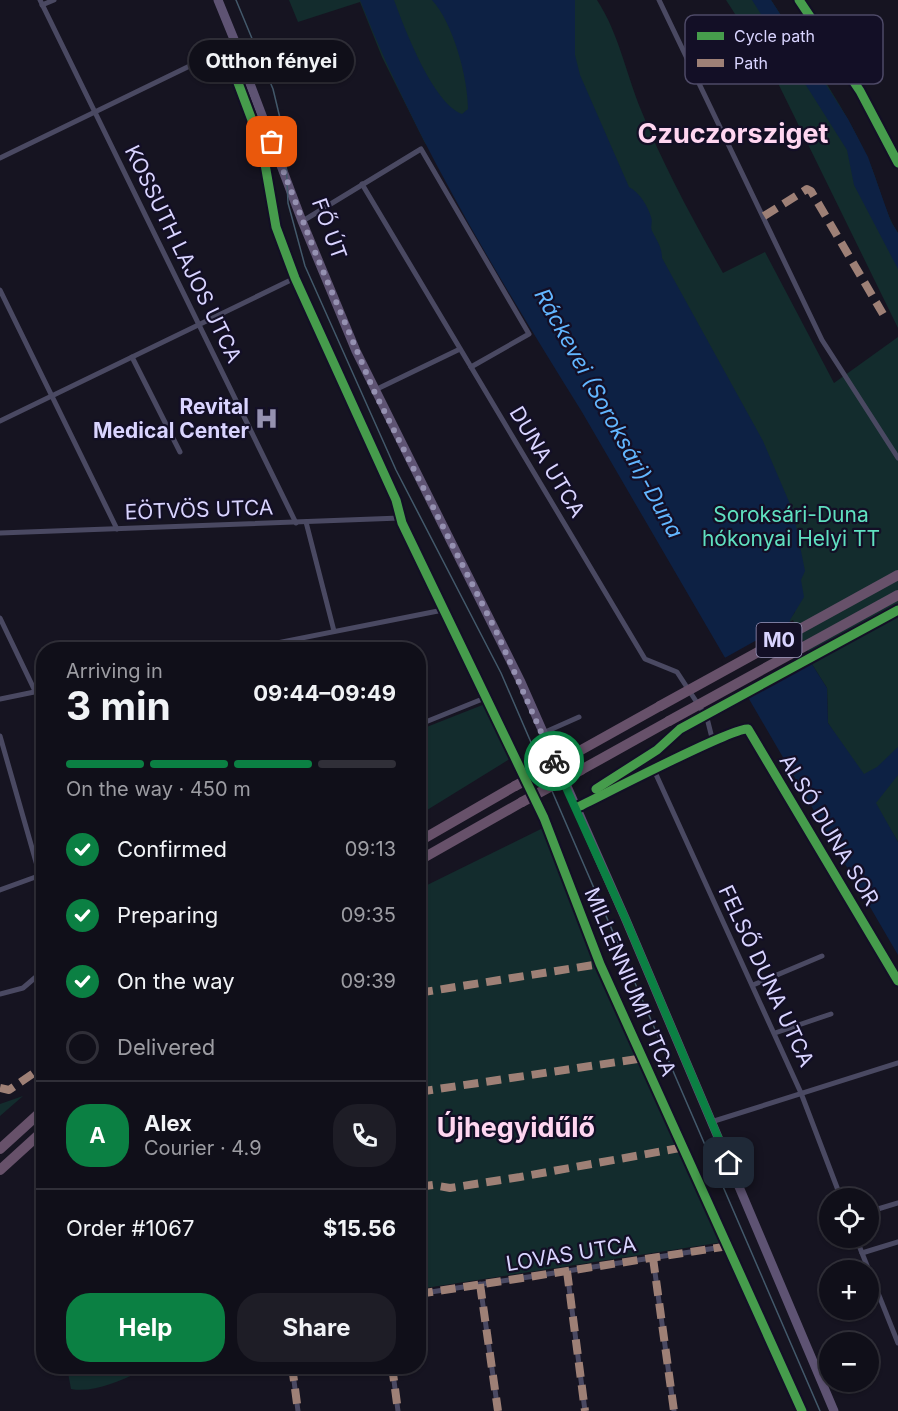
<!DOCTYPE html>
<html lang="en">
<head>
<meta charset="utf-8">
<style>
	body { margin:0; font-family:Inter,sans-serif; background:#1e1d26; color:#f1f3f6; height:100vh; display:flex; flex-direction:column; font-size:22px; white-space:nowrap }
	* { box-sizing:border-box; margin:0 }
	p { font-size:20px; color:#9c9ca2 }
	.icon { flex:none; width:33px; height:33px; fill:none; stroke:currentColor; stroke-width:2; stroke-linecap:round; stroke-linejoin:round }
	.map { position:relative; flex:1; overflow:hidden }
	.drawer { position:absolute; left:36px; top:642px; width:390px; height:732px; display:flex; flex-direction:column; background:#100f19; border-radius:24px; box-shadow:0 2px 4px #0004,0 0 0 2px #302f38 }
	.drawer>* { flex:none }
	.controls { position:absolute; left:819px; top:1188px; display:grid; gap:12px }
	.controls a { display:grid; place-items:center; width:60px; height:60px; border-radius:50%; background:#100f19; box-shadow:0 2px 4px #0004,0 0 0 2px #302f38; font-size:30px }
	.pin { position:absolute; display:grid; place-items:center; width:51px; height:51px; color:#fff; margin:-26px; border-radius:12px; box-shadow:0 3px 9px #0006 }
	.courier { position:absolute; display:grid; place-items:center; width:60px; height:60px; margin:-30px; border:4px solid #0b8043; border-radius:50%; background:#fff; color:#222; box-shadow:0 2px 8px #0007 }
	.bubble { position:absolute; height:42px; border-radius:21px; background:#100f19; box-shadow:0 2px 4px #0004,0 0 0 2px #302f38; font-size:20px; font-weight:700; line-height:42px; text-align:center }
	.headline em { font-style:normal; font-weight:700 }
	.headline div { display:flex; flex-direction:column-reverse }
	.headline { display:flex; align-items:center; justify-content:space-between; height:102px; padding:0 30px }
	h1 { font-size:39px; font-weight:700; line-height:45px }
	.bar { display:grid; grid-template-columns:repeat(4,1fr); gap:9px 6px; align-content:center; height:72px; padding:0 30px }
	.bar i { height:8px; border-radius:4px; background:#302f38 }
	.bar .on { background:#0b8043 }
	.bar p { grid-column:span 4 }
	.line { display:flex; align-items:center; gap:15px; padding:0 30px; border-top:2px solid #302f38 }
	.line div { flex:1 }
	.round { display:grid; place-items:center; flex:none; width:63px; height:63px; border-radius:24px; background:#1e1d26 }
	ol { padding:0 30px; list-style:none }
	li { display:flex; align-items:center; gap:18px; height:66px }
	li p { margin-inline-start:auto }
	li .icon { padding:6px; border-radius:50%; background:#0b8043; color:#fff; stroke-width:4 }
	li:last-child { color:#9c9ca2 }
	li i { width:33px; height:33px; border:3px solid #302f38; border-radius:50% }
	.primary-button { display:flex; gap:12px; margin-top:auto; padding:12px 30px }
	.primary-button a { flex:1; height:69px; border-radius:24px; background:#0b8043; color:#fff; font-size:24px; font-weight:700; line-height:69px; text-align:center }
	.primary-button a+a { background:#1e1d26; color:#f1f3f6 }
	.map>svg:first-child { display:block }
	.green { fill:#132c2d }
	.water { fill:#0d2144 }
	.pier { fill:#161421 }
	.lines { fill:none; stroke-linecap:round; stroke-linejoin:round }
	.street { stroke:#4a4962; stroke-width:5 }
	.secondary { stroke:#575674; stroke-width:8 }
	.primary { stroke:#5e5373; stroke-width:9 }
	.highway { stroke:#67516a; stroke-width:10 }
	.tram { stroke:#43596b; stroke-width:1.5 }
	.highway-bridge { stroke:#67516a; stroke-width:10 }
	.quiet { stroke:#9e8076; stroke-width:8; stroke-dasharray:15 8; stroke-linecap:butt }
	.cycleway-casing { stroke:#130f26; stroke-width:13 }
	.cycleway { stroke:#469c4c; stroke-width:9 }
	.done { stroke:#9591b1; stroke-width:6; stroke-dasharray:0 10.8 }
	.route { stroke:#0b8043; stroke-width:8 }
	.labels { text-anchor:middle; stroke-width:4.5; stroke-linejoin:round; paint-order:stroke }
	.shield { fill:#130f26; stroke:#9e99be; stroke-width:1.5 }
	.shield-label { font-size:20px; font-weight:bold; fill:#d9d4ff }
	.street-label { font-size:21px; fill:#d9d4ff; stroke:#130f26 }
	.poi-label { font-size:21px; font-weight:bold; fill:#d9d4ff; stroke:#130f26; text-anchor:end }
	.park-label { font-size:21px; fill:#5fe0c0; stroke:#130f26 }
	.water-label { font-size:22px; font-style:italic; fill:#62b6ff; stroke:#130f26 }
	.district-label { font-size:27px; font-weight:bold; fill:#ffd6f0; stroke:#130f26 }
	.key { fill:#130f26; stroke:#4e4a67; stroke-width:1.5 }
	.key-label { font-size:16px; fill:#d9d4ff }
</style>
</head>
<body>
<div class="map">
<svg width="898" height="1411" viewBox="0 0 898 1411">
	<rect width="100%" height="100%" fill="#161421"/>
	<g class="green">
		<path d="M289,0h308c22,34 29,73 44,110 23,57 52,110 82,163l42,-21 69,131 64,-46v505l-20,-33 -14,-35 -4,-1 -32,-50 -1,-35 -26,-41 -12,-27 6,-8 -370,-469 -43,-86 -22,-55 -62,20z"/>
		<path d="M726,0h45c33,51 71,101 96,157 12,25 16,53 31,76v95l-125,-255z"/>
		<polygon points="485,704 513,757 419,815 419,730"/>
		<polygon points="543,828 595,958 724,1242 419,1289 419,889"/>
		<polygon points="23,1096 0,1116 0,1104"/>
		<polygon points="43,1173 43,1224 36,1177"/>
		<path d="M67,1367v-1l72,1 -2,6c-20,9 -44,20 -66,16z"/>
	</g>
	<g class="water">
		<path d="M360,0h34c11,30 39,103 68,114l6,-5c0,-32 -15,-86 -36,-109h143v55l5,20 49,112c10,5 19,19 22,30 2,5 -1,9 1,14 5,10 10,16 10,27l101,183 30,70 12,60 -4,9 3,17 -14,23 11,27 26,41 1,35 36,51 13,-7 21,-20v28l-22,28 22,39v113l-316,-543c-82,-132 -165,-267 -222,-412z"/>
		<polygon points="752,0 771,0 848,119 868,157 891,222 898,233 898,269 854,185 847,150"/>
	</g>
	<polygon class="pier" points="793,620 812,659 742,697 721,660"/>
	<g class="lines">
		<g class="street">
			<polyline points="40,0 296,523"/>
			<polyline points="659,0 822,340 898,458"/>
			<polyline points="42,5 54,0"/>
			<polyline points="225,48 262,147 276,227 295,278 396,500 402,523 544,818 600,964 802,1411"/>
			<polyline points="0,158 235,44"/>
			<polyline points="362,184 645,659 677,672 707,718 713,742"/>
			<polyline points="306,219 421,149 529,334 471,367"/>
			<polyline points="0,290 117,529"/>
			<polyline points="132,357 180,452"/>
			<polyline points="375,390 460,349"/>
			<polyline points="0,421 295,278"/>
			<polyline points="306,522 334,631"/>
			<polyline points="0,533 400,518"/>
			<polyline points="0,618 35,691"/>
			<polyline points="241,650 443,610"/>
			<polyline points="0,699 44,690"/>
			<polyline points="418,725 485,698"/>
			<polyline points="543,733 579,717"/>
			<polyline points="0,736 40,876"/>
			<polyline points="654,770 801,1093 841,1198"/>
			<path d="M575,809c22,-12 159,-82 173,-80l150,252"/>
			<polyline points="0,890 41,875"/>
			<polyline points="753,985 822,956"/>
			<polyline points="0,994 23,988 44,970"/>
			<polyline points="775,1033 831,1014"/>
			<polyline points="711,1122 898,1063"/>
			<polyline points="868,1212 898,1203"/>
			<polyline points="856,1238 898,1343"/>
			<polyline points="862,1253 898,1242"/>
			<polyline points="653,1258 674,1411"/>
			<polyline points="567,1271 585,1411"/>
			<polyline points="480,1284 498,1411"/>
			<polyline points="418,1294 729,1246"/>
			<polyline points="292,1366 298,1411"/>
			<polyline points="392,1366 398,1411"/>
		</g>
		<polyline class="secondary" points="799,0 860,91 898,163"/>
		<g class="primary">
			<polyline points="218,0 238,49"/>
			<polyline points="235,44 302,221 356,351 521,682 626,920 834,1411"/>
		</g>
		<g class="highway">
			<polyline points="565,759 660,706"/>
			<polyline points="581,770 669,721"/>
			<polyline points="418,842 515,786"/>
			<polyline points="418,861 522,802"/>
			<polyline points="0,1149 44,1109"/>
			<polyline points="0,1170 44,1130"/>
		</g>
		<polyline class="tram" points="236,0 273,89 285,139 288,203 305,266 396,470 501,673 820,1411"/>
		<g class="highway-bridge">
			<polyline points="660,706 898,575"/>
			<polyline points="669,721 898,595"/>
			<polyline points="515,786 565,759"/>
			<polyline points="522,802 581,770"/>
		</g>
		<g class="quiet">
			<polyline points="764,216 807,189 811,191 883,314"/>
			<polyline points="418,993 600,964"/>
			<polyline points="0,1088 9,1090 44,1066"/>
			<polyline points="418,1092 644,1058"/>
			<polyline points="418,1187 433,1185 450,1188 520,1177 685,1147"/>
			<polyline points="653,1258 674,1411"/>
			<polyline points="567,1271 585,1411"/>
			<polyline points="480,1284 498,1411"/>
			<polyline points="418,1294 729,1246"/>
			<polyline points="292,1366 298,1411"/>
			<polyline points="392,1366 398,1411"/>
		</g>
		<defs>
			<g id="cycleway">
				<polyline points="799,0 860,91 898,163"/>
				<polyline points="225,48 262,147 276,227 295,278 396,500 402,523 544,818 600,964 802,1411"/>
				<polyline points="596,789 657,750 680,729 898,610"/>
				<path d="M578,807c25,-12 155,-80 170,-78l150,252"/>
			</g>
		</defs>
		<use href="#cycleway" class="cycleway-casing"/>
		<use href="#cycleway" class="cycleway"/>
	</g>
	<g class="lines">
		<polyline class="done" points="272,142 317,257 374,391 497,633 554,761"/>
		<polyline class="route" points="554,761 626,920 729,1163"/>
	</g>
	<defs>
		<symbol id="hospital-bare" viewBox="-9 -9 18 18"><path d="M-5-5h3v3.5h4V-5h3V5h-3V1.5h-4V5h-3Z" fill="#9591b1" stroke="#130f26" stroke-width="2.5" paint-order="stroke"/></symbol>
	</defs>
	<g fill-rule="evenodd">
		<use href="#hospital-bare" x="250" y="402" width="33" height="33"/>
	</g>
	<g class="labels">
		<rect class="shield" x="756.5" y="623" width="45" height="34" rx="4.5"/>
		<g class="shield-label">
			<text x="779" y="647">M0</text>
		</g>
		<g class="street-label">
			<text transform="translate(329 229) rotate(70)" y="7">FŐ ÚT</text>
			<text transform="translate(183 254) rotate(64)" y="7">KOSSUTH LAJOS UTCA</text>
			<text transform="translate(547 462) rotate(59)" y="7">DUNA UTCA</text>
			<text transform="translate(199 510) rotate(-2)" y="7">EÖTVÖS UTCA</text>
			<text transform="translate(829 830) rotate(59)" y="7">ALSÓ DUNA SOR</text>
			<text transform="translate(766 976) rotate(65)" y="7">FELSŐ DUNA UTCA</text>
			<text transform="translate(630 982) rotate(67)" y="7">MILLENNIUMI UTCA</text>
			<text transform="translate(571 1254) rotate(-9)" y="7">LOVAS UTCA</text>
		</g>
		<g class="poi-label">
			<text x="249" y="414">Revital<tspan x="249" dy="24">Medical Center</tspan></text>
		</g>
		<g class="park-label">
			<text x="791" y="522">Soroksári-Duna<tspan x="791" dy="24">hókonyai Helyi TT</tspan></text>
		</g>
		<g class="water-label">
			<text transform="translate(609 413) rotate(61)" y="8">Ráckevei (Soroksári)-Duna</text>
		</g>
		<g class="district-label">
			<text x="733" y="143">Czuczorsziget</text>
			<text x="516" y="1137">Újhegyidűlő</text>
		</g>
	</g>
	<rect x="685" y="15" width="198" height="69" rx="9" class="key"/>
	<rect x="697" y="32" width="27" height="8" fill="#469c4c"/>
	<rect x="697" y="59" width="27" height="8" fill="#9e8076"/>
	<g class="key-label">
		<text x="734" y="42">Cycle path</text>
		<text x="734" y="69">Path</text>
	</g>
</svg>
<div class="controls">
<a><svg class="icon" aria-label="locate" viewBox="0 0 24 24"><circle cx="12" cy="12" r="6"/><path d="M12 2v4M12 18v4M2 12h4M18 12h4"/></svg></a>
<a>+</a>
<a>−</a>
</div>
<div class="pin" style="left:272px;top:142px;background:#ea580c"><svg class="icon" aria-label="bag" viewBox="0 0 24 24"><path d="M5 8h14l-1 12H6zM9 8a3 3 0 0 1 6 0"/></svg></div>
<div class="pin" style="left:729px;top:1163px;background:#1f2937"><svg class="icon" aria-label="home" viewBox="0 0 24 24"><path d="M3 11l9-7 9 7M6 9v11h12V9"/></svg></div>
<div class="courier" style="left:554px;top:761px"><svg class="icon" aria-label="bike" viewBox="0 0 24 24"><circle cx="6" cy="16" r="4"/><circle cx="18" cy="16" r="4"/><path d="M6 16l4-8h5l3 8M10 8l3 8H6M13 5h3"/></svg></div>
<div class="bubble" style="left:189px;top:40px;width:165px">Otthon fényei</div>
<section class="drawer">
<div class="headline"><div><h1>3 min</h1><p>Arriving in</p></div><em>09:44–09:49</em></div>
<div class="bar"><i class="on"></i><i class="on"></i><i class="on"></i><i></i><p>On the way · 450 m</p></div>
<ol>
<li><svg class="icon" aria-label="check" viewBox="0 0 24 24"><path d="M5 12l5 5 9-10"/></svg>Confirmed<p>09:13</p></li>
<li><svg class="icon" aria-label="check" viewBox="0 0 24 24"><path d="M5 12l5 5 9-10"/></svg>Preparing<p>09:35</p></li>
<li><svg class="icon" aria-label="check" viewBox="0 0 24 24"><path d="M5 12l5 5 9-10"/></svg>On the way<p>09:39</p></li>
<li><i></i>Delivered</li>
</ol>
<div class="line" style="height:108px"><b class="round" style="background:#0b8043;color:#fff">A</b><div><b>Alex</b><p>Courier · 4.9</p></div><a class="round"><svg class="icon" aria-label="phone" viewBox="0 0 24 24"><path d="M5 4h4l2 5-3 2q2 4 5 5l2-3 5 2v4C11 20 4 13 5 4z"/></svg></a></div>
<div class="line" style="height:78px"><div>Order #1067</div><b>$15.56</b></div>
<div class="primary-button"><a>Help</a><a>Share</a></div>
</section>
</div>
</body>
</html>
